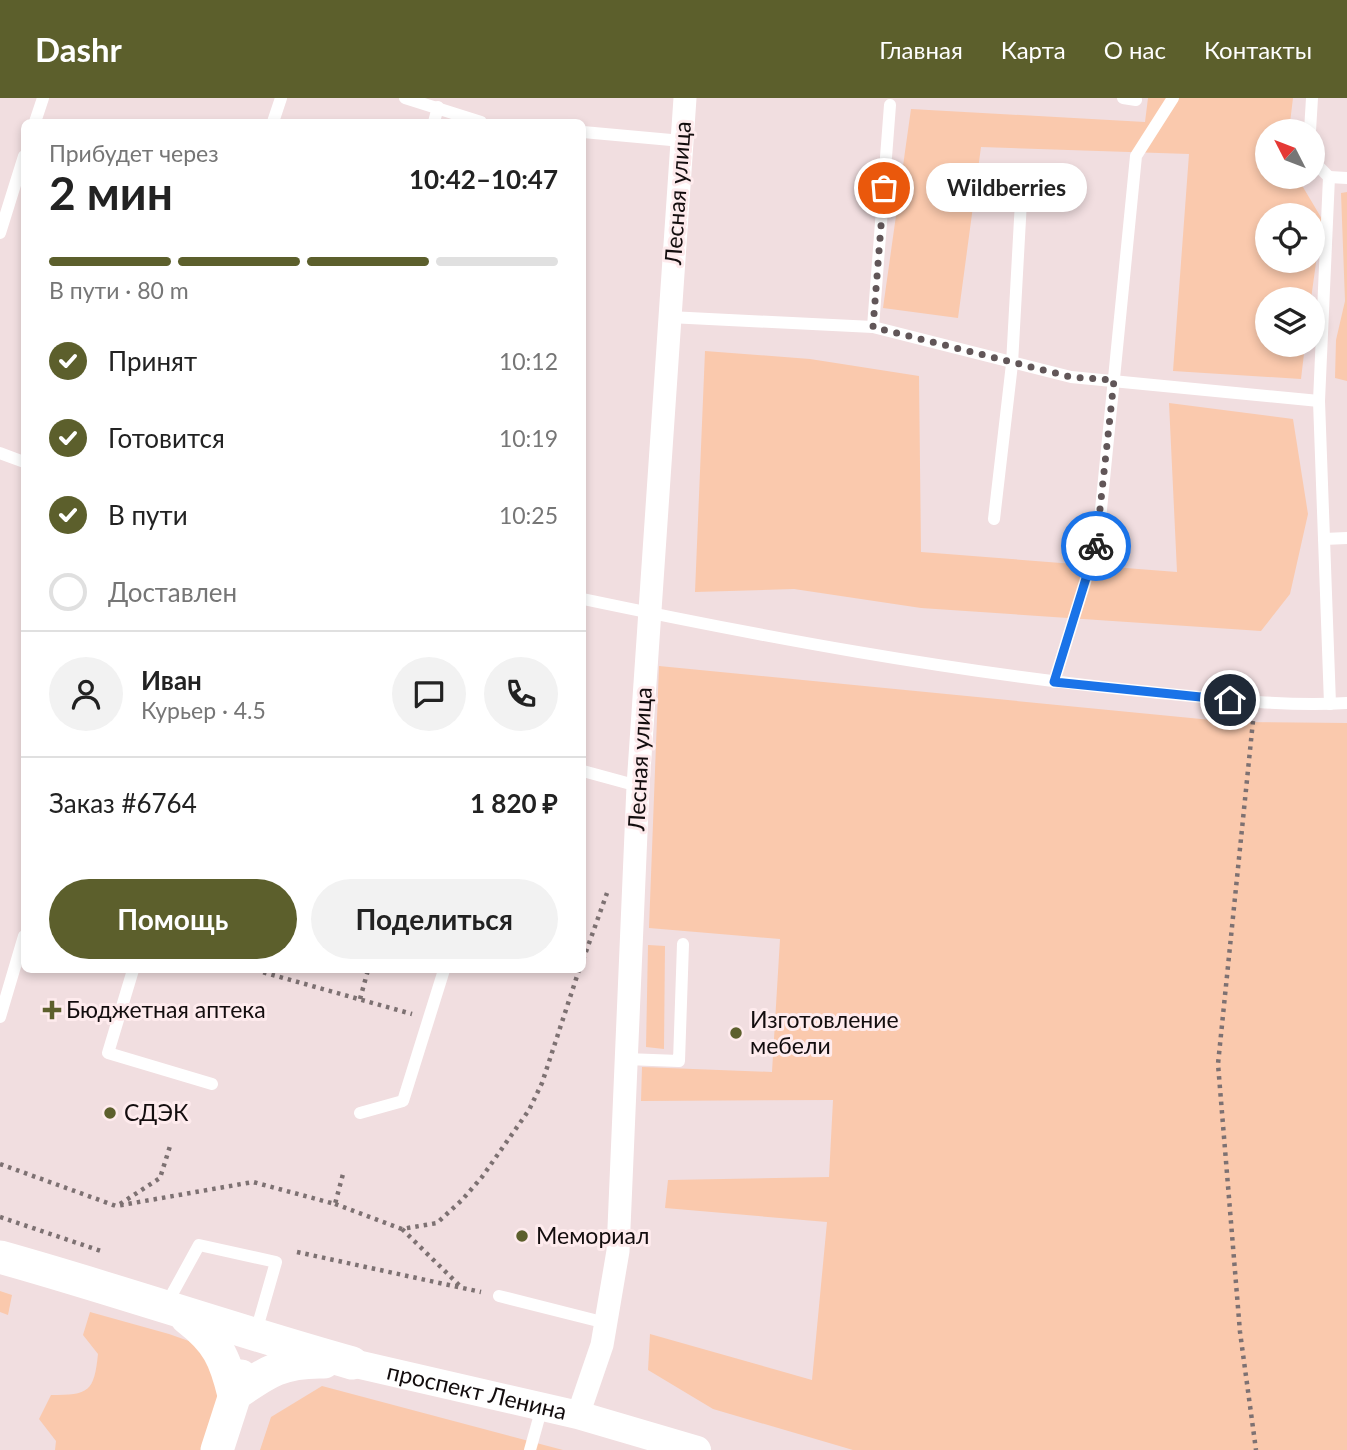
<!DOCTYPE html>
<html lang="ru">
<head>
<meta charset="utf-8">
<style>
	body { margin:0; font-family:Lato,sans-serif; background:#f2f2f2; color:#222; height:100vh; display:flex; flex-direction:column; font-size:26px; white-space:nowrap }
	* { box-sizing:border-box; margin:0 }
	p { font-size:23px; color:#767676 }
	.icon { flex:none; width:38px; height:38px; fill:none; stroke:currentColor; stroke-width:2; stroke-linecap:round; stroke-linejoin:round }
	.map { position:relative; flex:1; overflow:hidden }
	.details { position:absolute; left:21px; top:21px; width:565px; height:854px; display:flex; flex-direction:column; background:#fff; border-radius:10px; box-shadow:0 4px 10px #0003 }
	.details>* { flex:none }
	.needle { width:46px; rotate:312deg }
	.controls { position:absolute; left:1255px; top:21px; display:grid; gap:14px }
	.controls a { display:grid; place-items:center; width:70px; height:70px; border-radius:50%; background:#fff; box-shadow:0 4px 10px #0003; font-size:35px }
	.pin { position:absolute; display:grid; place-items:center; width:60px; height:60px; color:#fff; margin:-30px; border:4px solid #fff; border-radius:50%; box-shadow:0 2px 7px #0007 }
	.courier { position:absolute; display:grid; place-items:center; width:70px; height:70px; margin:-35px; border:5px solid #1a73e8; border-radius:50%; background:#fff; color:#222; box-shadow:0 2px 9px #0007 }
	.bubble { position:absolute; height:49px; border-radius:24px; background:#fff; box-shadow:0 4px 10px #0003; font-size:23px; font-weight:700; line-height:49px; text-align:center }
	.overview em { font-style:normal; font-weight:700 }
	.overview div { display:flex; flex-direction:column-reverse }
	.overview { display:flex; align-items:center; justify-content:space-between; height:119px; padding:0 28px }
	h1 { font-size:46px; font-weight:700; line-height:52px }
	.bar { display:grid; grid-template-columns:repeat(4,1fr); gap:10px 7px; align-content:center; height:84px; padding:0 28px }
	.bar i { height:9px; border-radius:5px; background:#e0e0e0 }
	.bar .selected { background:#5c5f2c }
	.bar p { grid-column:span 4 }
	.line { display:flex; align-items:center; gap:18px; padding:0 28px; border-top:2px solid #e0e0e0 }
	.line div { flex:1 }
	.round { display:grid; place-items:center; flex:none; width:74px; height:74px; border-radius:37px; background:#f2f2f2 }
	ol { padding:0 28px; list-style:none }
	li { display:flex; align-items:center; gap:21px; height:77px }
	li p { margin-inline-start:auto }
	li .icon { padding:7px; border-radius:50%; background:#5c5f2c; color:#fff; stroke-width:4 }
	li:last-child { color:#767676 }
	li i { width:38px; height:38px; border:4px solid #e0e0e0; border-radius:50% }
	.primary-button { display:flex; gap:14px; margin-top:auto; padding:14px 28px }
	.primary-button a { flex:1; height:80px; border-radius:42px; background:#5c5f2c; color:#fff; font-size:28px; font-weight:700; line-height:80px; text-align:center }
	.primary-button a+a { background:#f2f2f2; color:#222 }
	header { display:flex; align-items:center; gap:42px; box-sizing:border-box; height:98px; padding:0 35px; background:#5c5f2c; color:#fff }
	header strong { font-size:33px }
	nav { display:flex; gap:38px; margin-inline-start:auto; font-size:24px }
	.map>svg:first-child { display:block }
	.green { fill:#fac9ad; fill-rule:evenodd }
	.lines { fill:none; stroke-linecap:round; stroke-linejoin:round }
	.path { stroke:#7d7172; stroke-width:4.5; stroke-dasharray:3.5 5; stroke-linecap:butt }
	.service { stroke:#fff; stroke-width:12 }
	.minor { stroke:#fff; stroke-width:23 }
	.tertiary { stroke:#fff; stroke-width:28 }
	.secondary { stroke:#fff; stroke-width:33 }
	.done { stroke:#615658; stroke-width:7; stroke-dasharray:0 12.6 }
	.route { stroke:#1a73e8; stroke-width:9 }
	.poi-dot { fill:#5c5f2c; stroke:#feebed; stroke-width:2.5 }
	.labels { text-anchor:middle; stroke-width:6; stroke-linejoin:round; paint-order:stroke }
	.street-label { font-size:23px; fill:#130d0e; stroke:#feebed }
	.poi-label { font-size:23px; fill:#130d0e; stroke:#feebed; text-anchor:start }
</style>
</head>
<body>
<header>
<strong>Dashr</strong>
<nav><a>Главная</a><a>Карта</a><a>О нас</a><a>Контакты</a></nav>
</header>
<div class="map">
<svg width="1347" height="1352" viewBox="0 0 1347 1352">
	<rect width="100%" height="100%" fill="#f1dee0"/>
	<g class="green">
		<path d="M1148,0h145l-4,33h-22v46h30l25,42 -11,80h-44v46h38l-4,34 -128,-8 16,-217 -208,-7 -23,171 -75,-10 28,-199 234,13zM1267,117h45v46h-45z"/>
		<polygon points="1347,94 1347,283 1335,280 1336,242 1345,203 1341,95"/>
		<polygon points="705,253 810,261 919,278 921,454 1177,474 1169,305 1293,321 1308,416 1290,496 1261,533 921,510 794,491 695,494"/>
		<polygon points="659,568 1232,624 1347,625 1347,1352 853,1352 713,1311 648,1272 650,1236 812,1282 827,1124 665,1110 668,1082 829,1079 833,1002 641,1003 642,969 772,974 780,841 649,830"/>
		<polygon points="648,847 665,848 664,951 646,949"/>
		<polygon points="0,1193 12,1197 8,1217 0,1214"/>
		<path d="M90,1214l79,22 31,11 25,37 -21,68h-149l1,-9 -17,-22 12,-24c38,0 43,-3 47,-41l-15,-19z"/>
		<polygon points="322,1288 563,1352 260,1352 271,1319"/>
	</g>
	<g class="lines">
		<g class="path">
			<polyline points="1253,623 1218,966 1240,1234 1256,1352"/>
			<polyline points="583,862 607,795"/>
			<polyline points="255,872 412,916"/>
			<polyline points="360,901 368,872"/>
			<polyline points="0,1066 116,1108 253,1084 335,1106 343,1076"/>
			<polyline points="120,1106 160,1080 171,1045"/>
			<polyline points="335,1106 402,1131 437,1125 462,1102 482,1079 529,1012 542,985 579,872"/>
			<polyline points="0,1119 104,1154"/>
			<polyline points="402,1131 461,1189"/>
			<polyline points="297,1154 481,1194"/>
		</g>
		<g class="service">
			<polyline points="405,0 481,24"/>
			<polyline points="1123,0 1136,2"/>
			<polyline points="35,24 43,0"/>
			<polyline points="273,24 281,0"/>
			<polyline points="434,24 438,9"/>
			<polyline points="1310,33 1312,0"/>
			<polyline points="583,34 682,43"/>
			<polyline points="1312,62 1329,79 1319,303"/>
			<polyline points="1329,79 1347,80"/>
			<polyline points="0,135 24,58"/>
			<polyline points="669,219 873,229 1071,279 1319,303 1330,606"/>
			<polyline points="873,229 890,7"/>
			<polyline points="0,355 24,364"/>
			<polyline points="994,421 1012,266 1022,85"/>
			<polyline points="1324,441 1347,440"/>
			<path d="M583,501c181,38 364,72 548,91 72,7 144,17 216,13"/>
			<polyline points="1054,584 1098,442 1136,58 1173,0"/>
			<polyline points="583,673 638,688"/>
			<polyline points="133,872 108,955 212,986"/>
			<polyline points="0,919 24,838"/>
			<polyline points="626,961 679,963 683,846"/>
			<polyline points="360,1015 403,1003 444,872"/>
			<polyline points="499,1198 606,1225"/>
			<polyline points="166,1207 199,1147 276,1164 255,1237"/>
			<polyline points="530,1352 542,1309"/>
		</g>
		<polyline class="minor" points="578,1317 602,1247 618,1153 638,688 685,0"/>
		<path class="tertiary" id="s1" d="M352,1265l226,52 119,35"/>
		<g class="secondary">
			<path d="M0,1159c118,33 234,73 352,106"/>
			<path d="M187,1220c31,24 38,40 47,77"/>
			<path d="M234,1297c33,-23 48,-34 90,-33"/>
			<polyline points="217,1352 241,1278"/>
		</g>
	</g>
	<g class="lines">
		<polyline class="done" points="884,90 873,229 1071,279 1114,282 1096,448"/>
		<polyline class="route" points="1096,448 1054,584 1230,602"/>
	</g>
	<g class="poi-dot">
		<path d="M48.5 901.5h7v7h7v7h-7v7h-7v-7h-7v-7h7z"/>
		<circle cx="736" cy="935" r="7"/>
		<circle cx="110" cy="1015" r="7"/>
		<circle cx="522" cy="1138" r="7"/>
	</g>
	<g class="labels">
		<g class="street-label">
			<text transform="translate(678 95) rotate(-86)" y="8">Лесная улица</text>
			<text transform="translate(640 661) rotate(-87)" y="8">Лесная улица</text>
			<text dy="8" stroke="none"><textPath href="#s1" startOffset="128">проспект Ленина</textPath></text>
		</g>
		<g class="poi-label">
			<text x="66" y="920">Бюджетная аптека</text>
			<text x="750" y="930">Изготовление<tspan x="750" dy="26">мебели</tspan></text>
			<text x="124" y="1023">СДЭК</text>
			<text x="536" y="1146">Мемориал</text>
		</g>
	</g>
</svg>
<div class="controls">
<a><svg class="needle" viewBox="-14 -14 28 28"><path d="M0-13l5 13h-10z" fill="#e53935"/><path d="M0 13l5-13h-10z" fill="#767676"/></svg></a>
<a><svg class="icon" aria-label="locate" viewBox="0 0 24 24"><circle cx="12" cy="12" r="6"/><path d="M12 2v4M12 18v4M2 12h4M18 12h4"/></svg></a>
<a><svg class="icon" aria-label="layers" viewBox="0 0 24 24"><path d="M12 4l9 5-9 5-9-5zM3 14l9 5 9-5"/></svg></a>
</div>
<div class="pin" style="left:884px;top:90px;background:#ea580c"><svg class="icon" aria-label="bag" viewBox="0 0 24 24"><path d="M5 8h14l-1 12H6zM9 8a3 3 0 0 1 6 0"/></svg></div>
<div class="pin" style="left:1230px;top:602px;background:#1f2937"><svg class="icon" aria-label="home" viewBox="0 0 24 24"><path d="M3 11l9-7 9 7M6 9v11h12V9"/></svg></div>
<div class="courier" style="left:1096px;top:448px"><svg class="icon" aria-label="bike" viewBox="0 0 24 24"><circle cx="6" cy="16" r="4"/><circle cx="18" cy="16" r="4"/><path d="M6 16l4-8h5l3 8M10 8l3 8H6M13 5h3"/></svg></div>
<div class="bubble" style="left:926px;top:65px;width:161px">Wildberries</div>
<section class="details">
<div class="overview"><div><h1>2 мин</h1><p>Прибудет через</p></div><em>10:42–10:47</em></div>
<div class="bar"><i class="selected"></i><i class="selected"></i><i class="selected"></i><i></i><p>В пути · 80 m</p></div>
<ol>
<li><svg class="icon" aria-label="check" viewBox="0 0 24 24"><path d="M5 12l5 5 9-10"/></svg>Принят<p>10:12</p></li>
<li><svg class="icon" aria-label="check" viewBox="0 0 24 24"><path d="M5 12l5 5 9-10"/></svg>Готовится<p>10:19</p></li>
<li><svg class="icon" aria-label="check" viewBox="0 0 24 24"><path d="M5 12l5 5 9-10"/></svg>В пути<p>10:25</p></li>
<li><i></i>Доставлен</li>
</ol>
<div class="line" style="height:126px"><a class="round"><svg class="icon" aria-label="person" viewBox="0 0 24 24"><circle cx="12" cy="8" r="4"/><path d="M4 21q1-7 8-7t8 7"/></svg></a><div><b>Иван</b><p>Курьер · 4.5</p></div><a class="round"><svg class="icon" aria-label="chat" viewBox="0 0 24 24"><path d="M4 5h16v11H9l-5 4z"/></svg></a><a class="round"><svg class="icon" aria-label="phone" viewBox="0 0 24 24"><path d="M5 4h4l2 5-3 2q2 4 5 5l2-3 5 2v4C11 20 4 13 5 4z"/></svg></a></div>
<div class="line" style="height:91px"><div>Заказ #6764</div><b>1 820 ₽</b></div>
<div class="primary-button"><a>Помощь</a><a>Поделиться</a></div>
</section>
</div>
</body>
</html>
